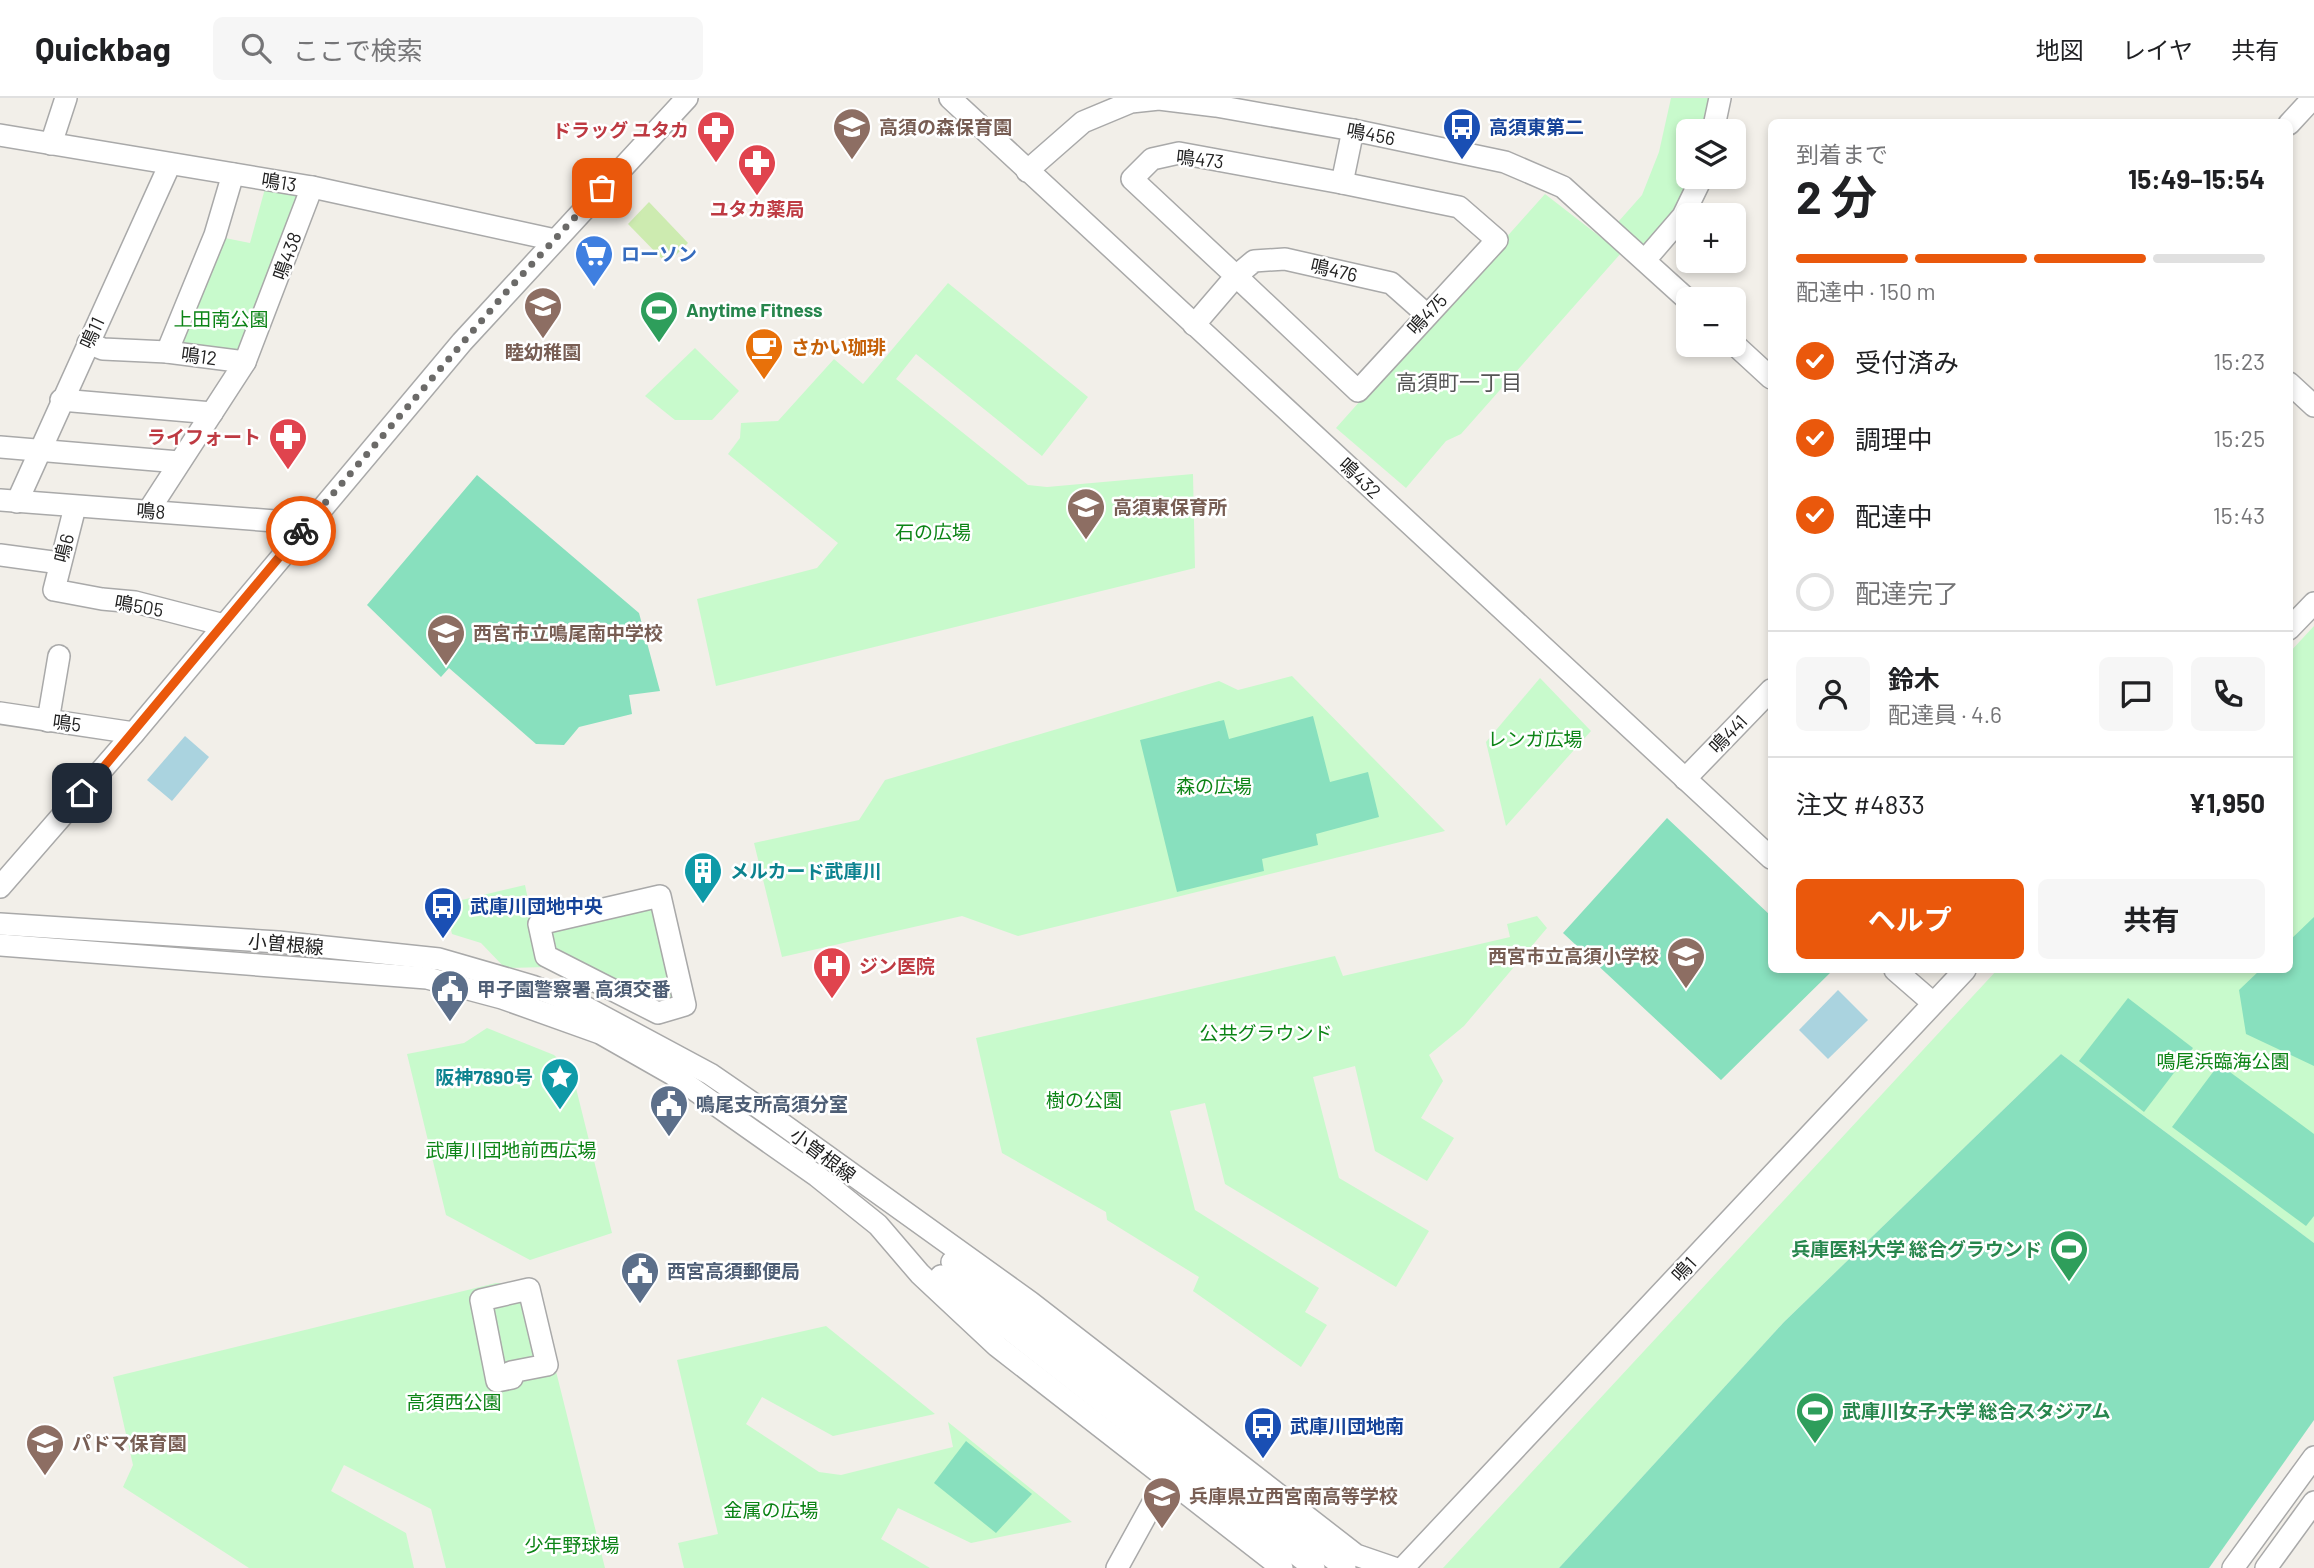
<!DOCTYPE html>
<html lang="ja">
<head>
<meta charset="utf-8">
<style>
	body { margin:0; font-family:Barlow,"Noto Sans JP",sans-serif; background:#f6f6f6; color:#202124; height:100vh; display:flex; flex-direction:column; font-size:26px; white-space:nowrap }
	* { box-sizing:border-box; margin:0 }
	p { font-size:23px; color:#757577 }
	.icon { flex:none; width:38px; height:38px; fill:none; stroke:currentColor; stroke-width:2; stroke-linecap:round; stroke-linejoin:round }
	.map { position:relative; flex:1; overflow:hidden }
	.sheet { position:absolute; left:1768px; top:21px; width:525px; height:854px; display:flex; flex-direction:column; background:#fff; border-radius:10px; box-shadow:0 4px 10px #0003 }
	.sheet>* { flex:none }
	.buttons { position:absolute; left:1676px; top:21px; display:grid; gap:14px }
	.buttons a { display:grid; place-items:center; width:70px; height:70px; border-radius:10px; background:#fff; box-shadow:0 4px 10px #0003; font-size:35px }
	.pin { position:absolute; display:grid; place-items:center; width:60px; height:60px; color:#fff; margin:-30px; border-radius:14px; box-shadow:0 4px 10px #0006 }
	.courier { position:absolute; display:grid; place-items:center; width:70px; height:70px; margin:-35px; border:5px solid #ea580c; border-radius:50%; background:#fff; color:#222; box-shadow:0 2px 9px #0007 }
	.head em { font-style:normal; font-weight:700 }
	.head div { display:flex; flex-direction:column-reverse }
	.head { display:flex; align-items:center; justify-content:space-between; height:119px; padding:0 28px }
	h1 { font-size:46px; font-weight:700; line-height:52px }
	.bar { display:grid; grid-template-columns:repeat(4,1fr); gap:10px 7px; align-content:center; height:84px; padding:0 28px }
	.bar i { height:9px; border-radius:5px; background:#e0e0e0 }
	.bar .active { background:#ea580c }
	.bar p { grid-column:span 4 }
	.line { display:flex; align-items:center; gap:18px; padding:0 28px; border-top:2px solid #e0e0e0 }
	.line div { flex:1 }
	.round { display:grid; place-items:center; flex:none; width:74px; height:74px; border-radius:10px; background:#f6f6f6 }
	ol { padding:0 28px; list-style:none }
	li { display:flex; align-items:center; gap:21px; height:77px }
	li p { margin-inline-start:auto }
	li .icon { padding:7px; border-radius:50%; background:#ea580c; color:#fff; stroke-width:4 }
	li:last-child { color:#757577 }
	li i { width:38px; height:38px; border:4px solid #e0e0e0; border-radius:50% }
	.primary-button { display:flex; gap:14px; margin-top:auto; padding:14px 28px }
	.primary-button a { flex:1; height:80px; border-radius:10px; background:#ea580c; color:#fff; font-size:28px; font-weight:700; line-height:80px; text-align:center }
	.primary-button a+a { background:#f6f6f6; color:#202124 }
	header { display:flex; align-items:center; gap:42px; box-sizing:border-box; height:98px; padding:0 35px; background:#fff; border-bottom:2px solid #e0e0e0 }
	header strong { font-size:33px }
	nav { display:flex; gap:38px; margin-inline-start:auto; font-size:24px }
	.search { width:490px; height:63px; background:#f6f6f6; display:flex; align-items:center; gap:18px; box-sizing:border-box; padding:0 24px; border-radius:10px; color:#757577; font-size:26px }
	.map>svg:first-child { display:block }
	.grass { fill:#cdebb0 }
	.park { fill:#c8facc }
	.pitch { fill:#88e0be }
	.water { fill:#aad3df }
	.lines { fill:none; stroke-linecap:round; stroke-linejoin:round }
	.minor-casing { stroke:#a9a9a9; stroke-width:24 }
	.minor { stroke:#fff; stroke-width:21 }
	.done { stroke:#6b6a68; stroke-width:7; stroke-dasharray:0 12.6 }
	.route { stroke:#ea580c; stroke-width:9 }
	.labels { text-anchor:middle; stroke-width:5; stroke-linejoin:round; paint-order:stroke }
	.education-label { font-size:19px; font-weight:bold; fill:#785e54; stroke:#fff; text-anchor:start }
	.transit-label { font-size:19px; font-weight:bold; fill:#164399; stroke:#fff; text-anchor:start }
	.health-label { font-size:19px; font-weight:bold; fill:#be3a42; stroke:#fff; text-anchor:end }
	.street-label { font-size:19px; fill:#222; stroke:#fff }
	.shop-label { font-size:19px; font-weight:bold; fill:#366cbe; stroke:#fff; text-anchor:start }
	.leisure-label { font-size:19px; font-weight:bold; fill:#27864d; stroke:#fff; text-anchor:start }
	.park-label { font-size:19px; fill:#0c8416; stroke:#fff }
	.food-label { font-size:19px; font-weight:bold; fill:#c56008; stroke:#fff; text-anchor:start }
	.culture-label { font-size:19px; font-weight:bold; fill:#0d838f; stroke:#fff; text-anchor:start }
	.service-label { font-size:19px; font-weight:bold; fill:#4e5e75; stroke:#fff; text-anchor:start }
	.neighbourhood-label { font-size:21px; fill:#555; stroke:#fff }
</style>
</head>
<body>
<header>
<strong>Quickbag</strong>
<div class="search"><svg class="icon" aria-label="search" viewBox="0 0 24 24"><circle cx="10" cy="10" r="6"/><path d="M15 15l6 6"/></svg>ここで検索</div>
<nav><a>地図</a><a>レイヤ</a><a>共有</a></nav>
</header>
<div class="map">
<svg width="2314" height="1470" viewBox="0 0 2314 1470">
	<rect width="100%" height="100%" fill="#f2efe9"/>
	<polygon class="grass" points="649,104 688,145 667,166 628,126"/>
	<g class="park">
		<polygon points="1671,0 1714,0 1706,33 1689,33 1689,79 1696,79 1694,88 1635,165 1622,154 1461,336 1446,343 1406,390 1336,330 1545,96 1603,141 1642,97 1659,54"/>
		<polygon points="266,87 305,93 243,261 172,250 220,139 250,145"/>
		<polygon points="948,185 1088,299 1042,358 916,256 896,281 1028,387 1047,389 1193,376 1195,470 716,588 697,501 817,470 838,445 728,356 740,340 741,325 778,323 834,261 863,286"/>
		<polygon points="695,250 739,293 712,322 675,322 645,298"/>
		<polygon points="2314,528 2314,1145 2061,956 1784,1224 1559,1470 1443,1470 1997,872 2289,872 2289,555"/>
		<polygon points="1292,578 1445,733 1018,838 962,818 782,859 754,745 859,722 885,682 1219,583 1238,592"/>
		<polygon points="1540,580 1591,633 1506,728 1486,644"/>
		<polygon points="525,787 534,830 658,799 684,913 547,869 505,870 481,845 452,836 445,806"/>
		<polygon points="1537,818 1547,830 1464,928 1429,957 1443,983 1421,1020 1454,1040 1427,1083 1375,1053 1355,968 1313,979 1339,1080 1429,1133 1396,1189 1225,1086 1205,1005 1170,1013 1195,1112 1319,1190 1305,1214 1327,1227 1301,1269 1193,1193 1199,1179 1107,1122 1106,1114 1002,1055 976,940 1335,858 1343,878 1510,839 1507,826"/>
		<polygon points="487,930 554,957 572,974 612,1135 530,1162 446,1117 407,956 464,945"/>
		<polygon points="496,1185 534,1185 605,1470 446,1470 431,1411 344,1367 331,1393 406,1435 414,1470 249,1470 123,1389 133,1367 113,1279"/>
		<polygon points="826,1228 935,1316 833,1338 762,1299 746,1326 819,1374 841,1377 953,1349 948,1324 1072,1424 971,1445 898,1410 881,1441 930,1470 684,1470 678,1445 718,1436 677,1262"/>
	</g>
	<g class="pitch">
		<polygon points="477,377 639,515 660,593 629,597 632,616 579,629 564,647 536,646 449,570 441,579 367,507"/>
		<polygon points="1313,618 1330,684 1368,674 1379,719 1316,736 1318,747 1262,761 1264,773 1177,794 1140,642 1224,622 1229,641"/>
		<polygon points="1667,720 1771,818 1771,872 1828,872 1831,874 1721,982 1563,835"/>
		<polygon points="2314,819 2314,968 2246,936 2239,892 2260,872 2289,872 2289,843"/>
		<polygon points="2128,900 2193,950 2144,1014 2079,963"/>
		<polygon points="2061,956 2314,1145 2314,1322 2209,1470 1559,1470 1784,1224"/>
		<polygon points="2219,966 2314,1036 2314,1118 2306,1128 2172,1029"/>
		<polygon points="966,1343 1032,1396 996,1435 934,1385"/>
	</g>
	<g class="water">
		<polygon points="185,638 209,659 172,703 147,682"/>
		<polygon points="1838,892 1868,922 1828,961 1799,932"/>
	</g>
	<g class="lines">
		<defs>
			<g id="minor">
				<polyline points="950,0 1771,760"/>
				<polyline points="2289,26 2313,0"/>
				<polyline points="1713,33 1720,0"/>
				<polyline points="0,37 312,89 555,142"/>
				<polyline points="51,46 66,0"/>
				<polyline points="1027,73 1083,24 1131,4 1159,1 1216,8 1353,32 1505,64 1563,89 1689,203"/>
				<polyline points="1342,85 1459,109 1497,142 1358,293 1236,178 1254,163 1285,161 1391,185 1426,216"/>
				<polyline points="1645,162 1683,118 1702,79"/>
				<polyline points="1194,227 1236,178 1132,81 1152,61 1179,55 1342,85 1353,32"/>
				<polyline points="88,245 103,251 167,254"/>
				<polyline points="1734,246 1771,280"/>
				<polyline points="245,264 312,89"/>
				<polyline points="2289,285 2314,308"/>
				<polyline points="61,302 212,315"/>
				<polyline points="0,349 179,364"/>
				<polyline points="0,402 275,423 299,435"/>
				<polyline points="17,404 170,66"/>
				<polyline points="75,409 54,492 102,501 135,504 224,527"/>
				<polyline points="149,412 245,264 167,254 215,137 233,76"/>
				<polyline points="0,457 60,465"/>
				<polyline points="2289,531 2314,505"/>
				<polyline points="0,615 134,635"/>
				<polyline points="48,623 59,558"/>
				<polyline points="1685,681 1771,592"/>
				<polyline points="0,789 134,635 462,244 687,0"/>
				<polygon points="660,798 685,907 658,915 546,858 539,826"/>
				<polyline points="0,826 278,844 439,861 532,888 587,910 710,976 764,1013 1030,1204 1356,1457 1394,1470"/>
				<polyline points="0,847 427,880 502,900 600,935 672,976 817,1078 878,1127 920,1176 997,1248 1282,1470"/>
				<polyline points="1895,872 1933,905"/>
				<polyline points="952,1164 1345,1470"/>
				<polyline points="941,1178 1314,1470"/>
				<polygon points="529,1191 547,1267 511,1274 512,1280 497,1283 481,1202"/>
				<polyline points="1117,1470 1160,1392"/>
				<polyline points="1403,1470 1965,872"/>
				<polyline points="2233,1470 2314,1359"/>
				<polyline points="2266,1470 2314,1404"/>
			</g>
		</defs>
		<use href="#minor" class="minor-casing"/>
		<use href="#minor" class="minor"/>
	</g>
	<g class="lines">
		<polyline class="done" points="301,433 508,192 602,90"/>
		<polyline class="route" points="82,695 301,433"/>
	</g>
	<defs>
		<symbol id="school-pin" viewBox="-11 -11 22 30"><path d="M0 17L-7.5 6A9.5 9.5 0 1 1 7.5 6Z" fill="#8d6e63" stroke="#fff"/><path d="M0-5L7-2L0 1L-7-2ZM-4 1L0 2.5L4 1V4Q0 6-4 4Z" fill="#fff"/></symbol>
		<symbol id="bus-pin" viewBox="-11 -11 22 30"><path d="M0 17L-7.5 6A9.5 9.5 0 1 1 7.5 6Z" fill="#1a4fb4" stroke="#fff"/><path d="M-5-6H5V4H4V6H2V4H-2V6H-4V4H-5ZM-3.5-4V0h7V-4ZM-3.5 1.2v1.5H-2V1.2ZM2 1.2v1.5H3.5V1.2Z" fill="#fff"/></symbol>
		<symbol id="pharmacy-pin" viewBox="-11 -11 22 30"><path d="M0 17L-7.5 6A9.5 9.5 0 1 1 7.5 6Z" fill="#e0444e" stroke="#fff"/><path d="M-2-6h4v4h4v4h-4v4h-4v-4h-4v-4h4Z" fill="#fff"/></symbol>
		<symbol id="supermarket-pin" viewBox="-11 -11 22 30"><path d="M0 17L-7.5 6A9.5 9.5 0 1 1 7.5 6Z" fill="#3f7fe0" stroke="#fff"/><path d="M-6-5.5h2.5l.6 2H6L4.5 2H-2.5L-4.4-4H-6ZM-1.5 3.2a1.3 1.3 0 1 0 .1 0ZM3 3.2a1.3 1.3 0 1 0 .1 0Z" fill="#fff"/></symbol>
		<symbol id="stadium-pin" viewBox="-11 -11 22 30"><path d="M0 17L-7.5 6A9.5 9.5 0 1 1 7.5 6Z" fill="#2e9e5b" stroke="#fff"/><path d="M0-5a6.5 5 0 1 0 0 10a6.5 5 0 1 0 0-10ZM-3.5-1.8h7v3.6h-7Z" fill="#fff"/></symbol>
		<symbol id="cafe-pin" viewBox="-11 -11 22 30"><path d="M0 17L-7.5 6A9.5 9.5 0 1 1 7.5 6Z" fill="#e8710a" stroke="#fff"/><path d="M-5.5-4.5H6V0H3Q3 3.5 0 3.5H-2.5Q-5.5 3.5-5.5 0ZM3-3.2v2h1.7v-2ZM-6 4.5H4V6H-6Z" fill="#fff"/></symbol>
		<symbol id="building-pin" viewBox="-11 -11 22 30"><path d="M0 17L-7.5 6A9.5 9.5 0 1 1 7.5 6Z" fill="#0f9aa8" stroke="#fff"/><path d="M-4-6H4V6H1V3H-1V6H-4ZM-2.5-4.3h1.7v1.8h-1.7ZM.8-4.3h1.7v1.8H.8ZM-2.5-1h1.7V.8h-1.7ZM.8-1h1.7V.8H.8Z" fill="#fff"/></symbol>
		<symbol id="hospital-pin" viewBox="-11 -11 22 30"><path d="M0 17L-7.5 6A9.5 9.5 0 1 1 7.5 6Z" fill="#e0444e" stroke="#fff"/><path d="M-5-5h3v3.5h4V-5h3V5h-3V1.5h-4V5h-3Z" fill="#fff"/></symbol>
		<symbol id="civic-pin" viewBox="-11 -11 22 30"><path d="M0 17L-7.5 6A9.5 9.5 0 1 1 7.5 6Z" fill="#5c6f8a" stroke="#fff"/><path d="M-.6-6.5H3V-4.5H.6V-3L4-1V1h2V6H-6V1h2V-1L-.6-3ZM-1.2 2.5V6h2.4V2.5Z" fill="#fff"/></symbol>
		<symbol id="sight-pin" viewBox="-11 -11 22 30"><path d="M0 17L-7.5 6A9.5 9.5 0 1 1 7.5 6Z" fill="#0f9aa8" stroke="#fff"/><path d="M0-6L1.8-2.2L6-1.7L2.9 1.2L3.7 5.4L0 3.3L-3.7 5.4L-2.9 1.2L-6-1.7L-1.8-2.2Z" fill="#fff"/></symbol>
	</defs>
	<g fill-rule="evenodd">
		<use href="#school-pin" x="830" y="7" width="44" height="60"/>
		<use href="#bus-pin" x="1440" y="7" width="44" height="60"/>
		<use href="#pharmacy-pin" x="694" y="10" width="44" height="60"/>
		<use href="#pharmacy-pin" x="735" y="43" width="44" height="60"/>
		<use href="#supermarket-pin" x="572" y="134" width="44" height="60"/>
		<use href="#school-pin" x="521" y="186" width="44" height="60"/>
		<use href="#stadium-pin" x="637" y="190" width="44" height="60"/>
		<use href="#cafe-pin" x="742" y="227" width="44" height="60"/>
		<use href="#pharmacy-pin" x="266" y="317" width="44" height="60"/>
		<use href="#school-pin" x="1064" y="387" width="44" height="60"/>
		<use href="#school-pin" x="424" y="513" width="44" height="60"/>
		<use href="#building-pin" x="681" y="751" width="44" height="60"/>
		<use href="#bus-pin" x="421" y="786" width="44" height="60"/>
		<use href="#school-pin" x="1664" y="836" width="44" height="60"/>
		<use href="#hospital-pin" x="810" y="846" width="44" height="60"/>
		<use href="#civic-pin" x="428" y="869" width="44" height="60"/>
		<use href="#sight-pin" x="538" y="957" width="44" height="60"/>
		<use href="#civic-pin" x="647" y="984" width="44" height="60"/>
		<use href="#stadium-pin" x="2047" y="1129" width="44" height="60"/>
		<use href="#civic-pin" x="618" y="1151" width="44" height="60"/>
		<use href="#stadium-pin" x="1793" y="1291" width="44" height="60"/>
		<use href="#bus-pin" x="1241" y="1306" width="44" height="60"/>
		<use href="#school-pin" x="23" y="1323" width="44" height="60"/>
		<use href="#school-pin" x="1140" y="1376" width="44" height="60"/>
	</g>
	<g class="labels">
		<g class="education-label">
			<text x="879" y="36">高須の森保育園</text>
			<text x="543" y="261" text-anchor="middle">睦幼稚園</text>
			<text x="1113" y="416">高須東保育所</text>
			<text x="473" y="542">西宮市立鳴尾南中学校</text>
			<text x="1659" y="865" text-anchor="end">西宮市立高須小学校</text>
			<text x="72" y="1352">パドマ保育園</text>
			<text x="1189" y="1405">兵庫県立西宮南高等学校</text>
		</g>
		<g class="transit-label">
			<text x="1489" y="36">高須東第二</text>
			<text x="470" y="815">武庫川団地中央</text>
			<text x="1290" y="1335">武庫川団地南</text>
		</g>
		<g class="health-label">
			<text x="689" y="39">ドラッグ ユタカ</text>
			<text x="757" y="118" text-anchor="middle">ユタカ薬局</text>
			<text x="261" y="346">ライフォート</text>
			<text x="859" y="875" text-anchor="start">ジン医院</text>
		</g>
		<g class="street-label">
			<text transform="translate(1371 36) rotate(11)" y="7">鳴456</text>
			<text transform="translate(1200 61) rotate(6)" y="7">鳴473</text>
			<text transform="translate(279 84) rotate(9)" y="7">鳴13</text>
			<text transform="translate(287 158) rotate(-70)" y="7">鳴438</text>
			<text transform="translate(1334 172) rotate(13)" y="7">鳴476</text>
			<text transform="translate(1427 216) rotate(-47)" y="7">鳴475</text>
			<text transform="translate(92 235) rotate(-65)" y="7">鳴11</text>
			<text transform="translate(199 258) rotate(8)" y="7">鳴12</text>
			<text transform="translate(1360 380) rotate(43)" y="7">鳴432</text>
			<text transform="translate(151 413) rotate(4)" y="7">鳴8</text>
			<text transform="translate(64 450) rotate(-76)" y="7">鳴6</text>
			<text transform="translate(139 508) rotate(10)" y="7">鳴505</text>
			<text transform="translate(67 625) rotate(8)" y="7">鳴5</text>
			<text transform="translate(1728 636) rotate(-46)" y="7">鳴441</text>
			<text transform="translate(286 846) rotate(5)" y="7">小曽根線</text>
			<text transform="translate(823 1057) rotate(37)" y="7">小曽根線</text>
			<text transform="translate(1684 1171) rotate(-47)" y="7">鳴1</text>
		</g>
		<g class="shop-label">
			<text x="621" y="163">ローソン</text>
		</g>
		<g class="leisure-label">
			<text x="686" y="219">Anytime Fitness</text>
			<text x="2042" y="1158" text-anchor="end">兵庫医科大学 総合グラウンド</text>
			<text x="1842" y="1320">武庫川女子大学 総合スタジアム</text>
		</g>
		<g class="park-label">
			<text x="221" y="228">上田南公園</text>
			<text x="933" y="441">石の広場</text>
			<text x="1535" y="648">レンガ広場</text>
			<text x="1214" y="695">森の広場</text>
			<text x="1266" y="942">公共グラウンド</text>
			<text x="2223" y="970">鳴尾浜臨海公園</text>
			<text x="1084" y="1009">樹の公園</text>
			<text x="511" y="1059">武庫川団地前西広場</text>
			<text x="454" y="1311">高須西公園</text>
			<text x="771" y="1419">金属の広場</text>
			<text x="572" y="1454">少年野球場</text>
		</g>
		<g class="food-label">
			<text x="791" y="256">さかい珈琲</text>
		</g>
		<g class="culture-label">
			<text x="730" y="780">メルカード武庫川</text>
			<text x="533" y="986" text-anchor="end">阪神7890号</text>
		</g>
		<g class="service-label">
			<text x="477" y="898">甲子園警察署 高須交番</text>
			<text x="696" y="1013">鳴尾支所高須分室</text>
			<text x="667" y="1180">西宮高須郵便局</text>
		</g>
		<g class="neighbourhood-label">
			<text x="1459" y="292">高須町一丁目</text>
		</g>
	</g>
</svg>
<div class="buttons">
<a><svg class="icon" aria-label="layers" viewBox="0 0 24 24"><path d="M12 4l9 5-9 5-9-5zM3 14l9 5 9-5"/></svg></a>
<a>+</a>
<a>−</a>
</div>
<div class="pin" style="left:602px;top:90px;background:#ea580c"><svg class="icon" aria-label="bag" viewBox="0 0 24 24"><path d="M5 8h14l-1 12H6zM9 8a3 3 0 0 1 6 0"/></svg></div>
<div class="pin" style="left:82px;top:695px;background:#1f2937"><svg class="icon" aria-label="home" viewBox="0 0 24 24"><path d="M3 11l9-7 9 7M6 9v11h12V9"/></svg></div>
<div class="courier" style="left:301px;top:433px"><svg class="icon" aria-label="bike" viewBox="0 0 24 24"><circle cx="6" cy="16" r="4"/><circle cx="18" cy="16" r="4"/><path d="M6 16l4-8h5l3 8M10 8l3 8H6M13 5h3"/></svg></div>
<section class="sheet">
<div class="head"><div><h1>2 分</h1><p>到着まで</p></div><em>15:49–15:54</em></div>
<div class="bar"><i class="active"></i><i class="active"></i><i class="active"></i><i></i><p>配達中 · 150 m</p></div>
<ol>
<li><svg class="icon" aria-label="check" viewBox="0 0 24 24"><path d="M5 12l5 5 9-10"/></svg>受付済み<p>15:23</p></li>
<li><svg class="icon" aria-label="check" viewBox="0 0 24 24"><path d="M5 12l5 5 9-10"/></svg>調理中<p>15:25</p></li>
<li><svg class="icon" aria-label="check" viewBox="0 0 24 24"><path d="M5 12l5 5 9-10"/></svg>配達中<p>15:43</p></li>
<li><i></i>配達完了</li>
</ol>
<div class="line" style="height:126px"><a class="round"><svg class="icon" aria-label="person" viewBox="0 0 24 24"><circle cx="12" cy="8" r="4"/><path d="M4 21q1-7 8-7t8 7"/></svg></a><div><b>鈴木</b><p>配達員 · 4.6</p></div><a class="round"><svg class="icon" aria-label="chat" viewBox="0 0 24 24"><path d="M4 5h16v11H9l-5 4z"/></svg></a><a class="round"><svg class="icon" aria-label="phone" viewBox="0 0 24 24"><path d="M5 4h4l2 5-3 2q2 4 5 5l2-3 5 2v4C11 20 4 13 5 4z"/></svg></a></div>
<div class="line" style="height:91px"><div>注文 #4833</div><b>¥1,950</b></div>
<div class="primary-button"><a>ヘルプ</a><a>共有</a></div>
</section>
</div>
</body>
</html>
